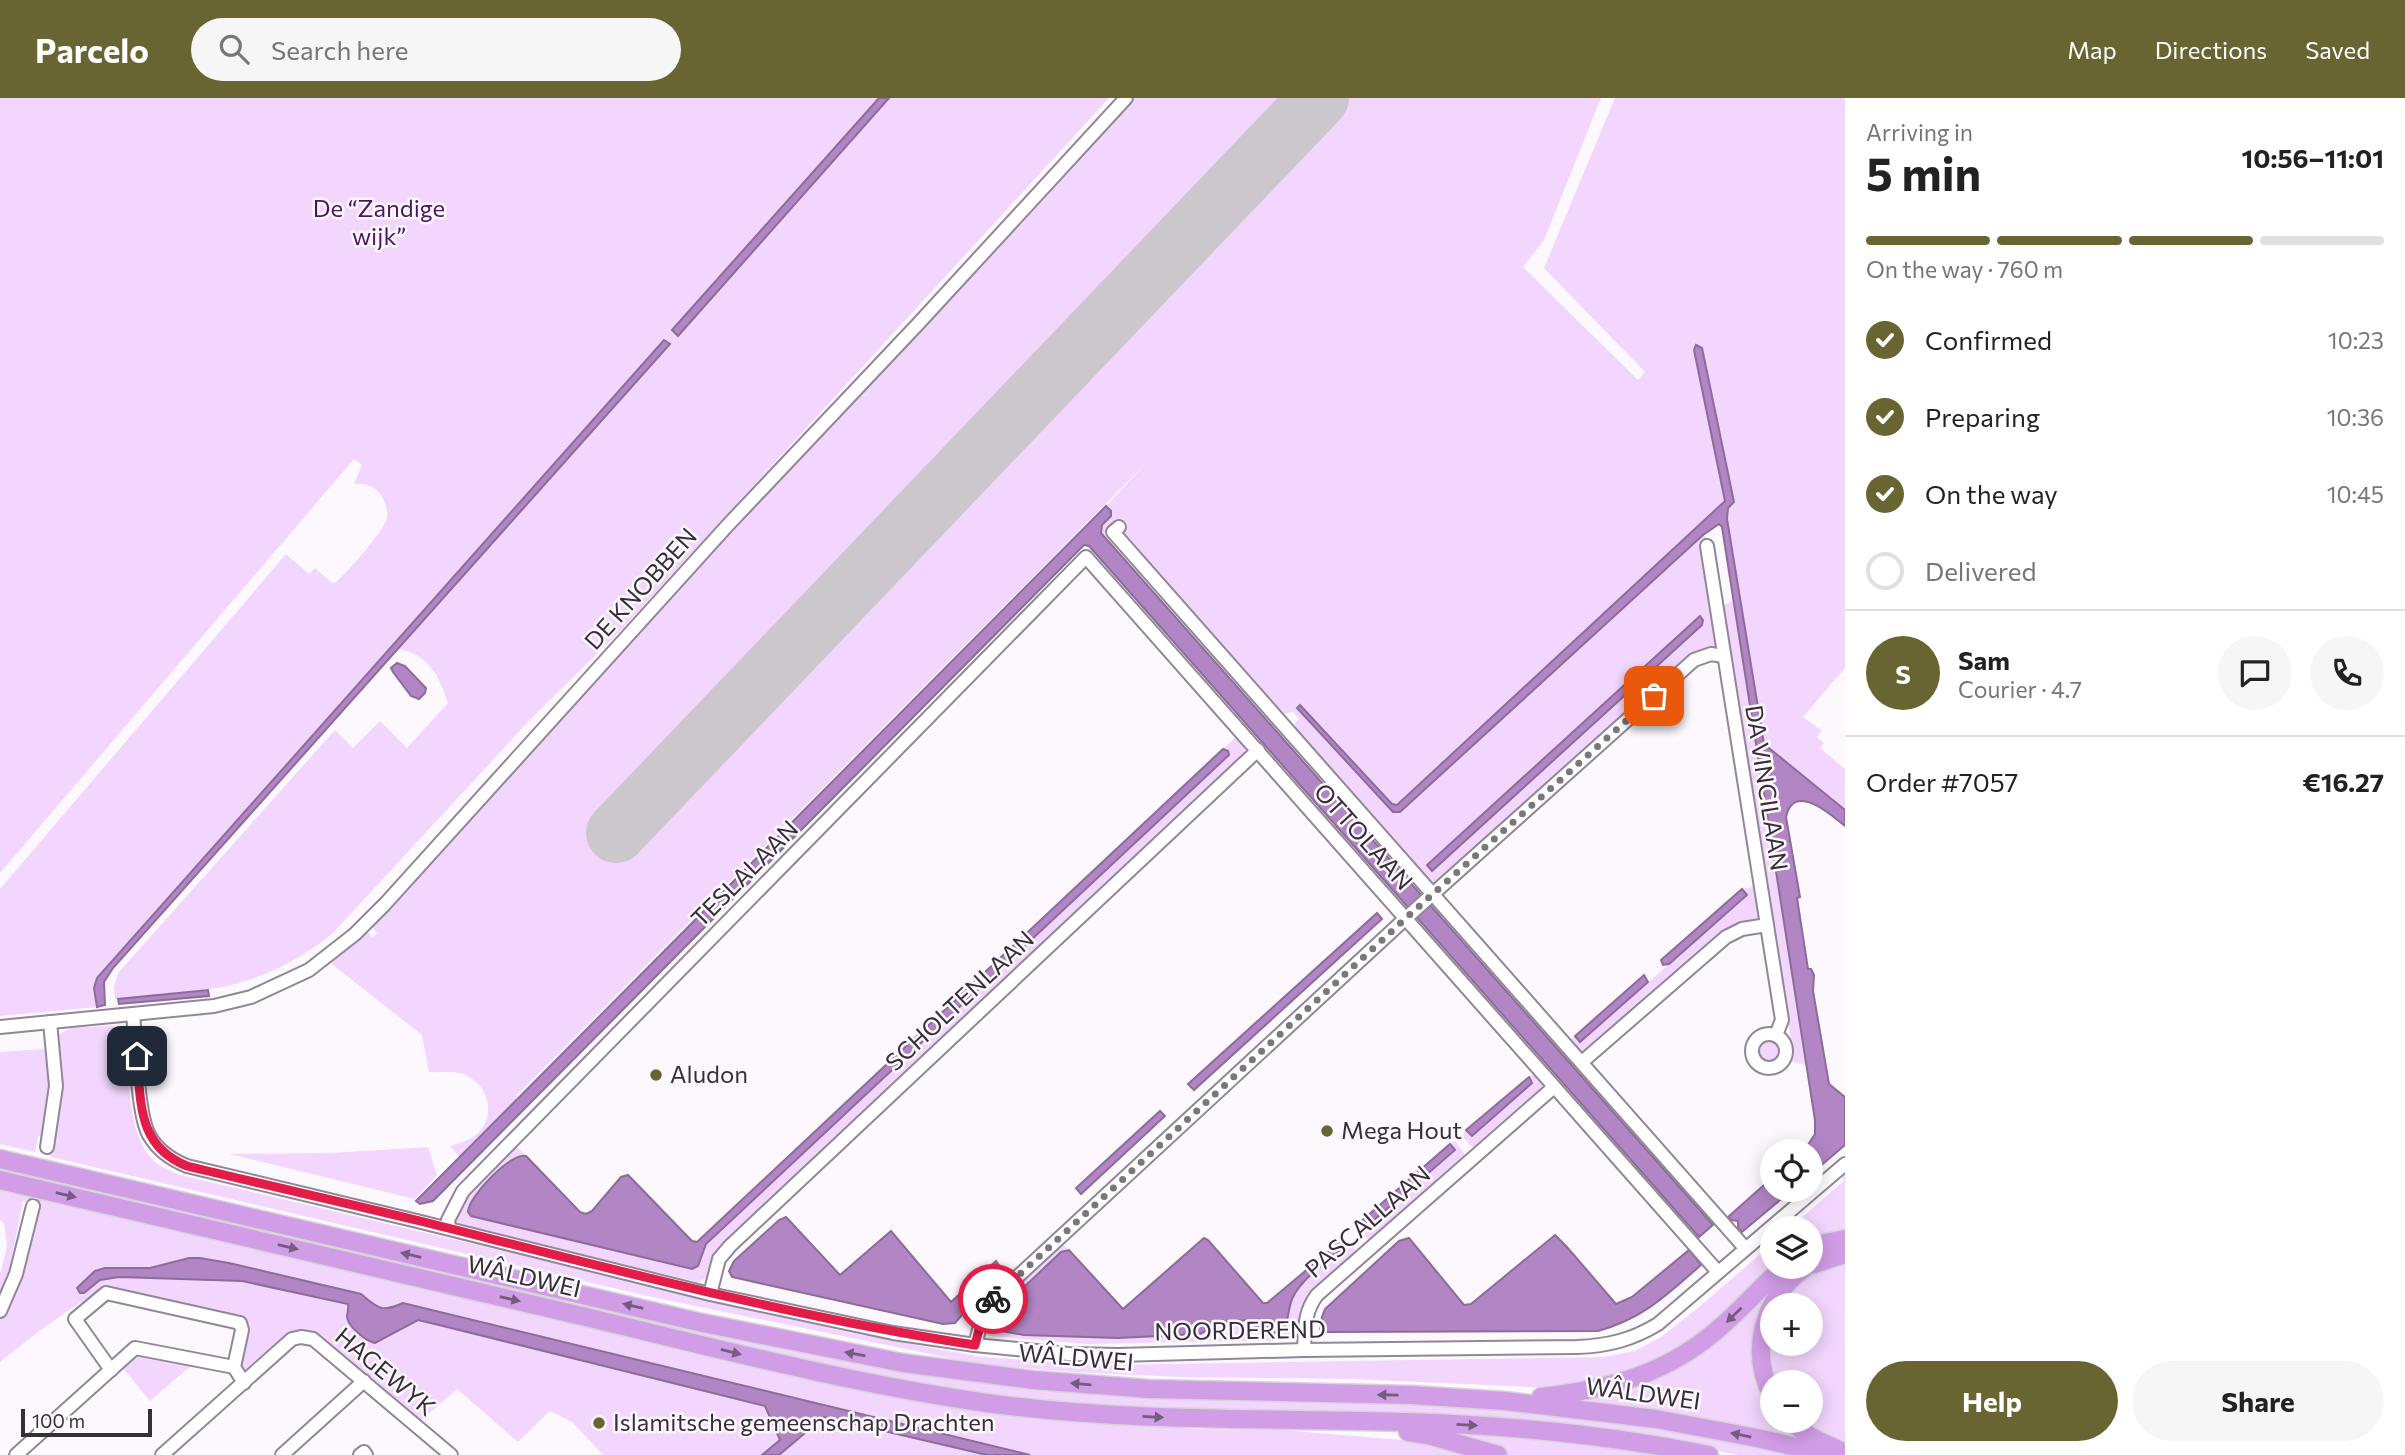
<!DOCTYPE html>
<html lang="en">
<head>
<meta charset="utf-8">
<style>
	body { margin:0; font-family:Commissioner,sans-serif; background:#f6f6f6; color:#222; height:100vh; display:flex; flex-direction:column; font-size:26px; white-space:nowrap }
	* { box-sizing:border-box; margin:0 }
	p { font-size:23px; color:#767676 }
	.icon { flex:none; width:38px; height:38px; fill:none; stroke:currentColor; stroke-width:2; stroke-linecap:round; stroke-linejoin:round }
	.map { position:relative; flex:1; overflow:hidden }
	.side { display:flex; flex-direction:column; background:#fff; width:560px }
	.side>* { flex:none }
	.fabs { position:absolute; left:1760px; top:1041px; display:grid; gap:14px }
	.fabs a { display:grid; place-items:center; width:63px; height:63px; border-radius:50%; background:#fff; box-shadow:0 4px 18px #0003; font-size:35px }
	.scale { position:absolute; left:21px; bottom:18px; width:131px; box-sizing:border-box; padding-left:7px; border:4px solid #343036; border-top:0; font-size:19px; line-height:24px; white-space:nowrap; color:#343036; -webkit-text-stroke:5px #fcf8fe; paint-order:stroke }
	.pin { position:absolute; display:grid; place-items:center; width:60px; height:60px; color:#fff; margin:-30px; border-radius:14px; box-shadow:0 4px 10px #0006 }
	.courier { position:absolute; display:grid; place-items:center; width:70px; height:70px; margin:-35px; border:5px solid #e11d48; border-radius:50%; background:#fff; color:#222; box-shadow:0 2px 9px #0007 }
	.headline em { font-style:normal; font-weight:700 }
	.headline div { display:flex; flex-direction:column-reverse }
	.headline { display:flex; align-items:center; justify-content:space-between; height:119px; padding:0 21px }
	h1 { font-size:46px; font-weight:700; line-height:52px }
	.bar { display:grid; grid-template-columns:repeat(4,1fr); gap:10px 7px; align-content:center; height:84px; padding:0 21px }
	.bar i { height:9px; border-radius:5px; background:#e0e0e0 }
	.bar .on { background:#686532 }
	.bar p { grid-column:span 4 }
	.line { display:flex; align-items:center; gap:18px; padding:0 21px; border-top:2px solid #e0e0e0 }
	.line div { flex:1 }
	.round { display:grid; place-items:center; flex:none; width:74px; height:74px; border-radius:37px; background:#f6f6f6 }
	ol { padding:0 21px; list-style:none }
	li { display:flex; align-items:center; gap:21px; height:77px }
	li p { margin-inline-start:auto }
	li .icon { padding:7px; border-radius:50%; background:#686532; color:#fff; stroke-width:4 }
	li:last-child { color:#767676 }
	li i { width:38px; height:38px; border:4px solid #e0e0e0; border-radius:50% }
	.primary-button { display:flex; gap:14px; margin-top:auto; padding:14px 21px }
	.primary-button a { flex:1; height:80px; border-radius:42px; background:#686532; color:#fff; font-size:28px; font-weight:700; line-height:80px; text-align:center }
	.primary-button a+a { background:#f6f6f6; color:#222 }
	header { display:flex; align-items:center; gap:42px; box-sizing:border-box; height:98px; padding:0 35px; background:#686532; color:#fff }
	header strong { font-size:33px }
	nav { display:flex; gap:38px; margin-inline-start:auto; font-size:24px }
	.search { width:490px; height:63px; background:#f6f6f6; display:flex; align-items:center; gap:18px; box-sizing:border-box; padding:0 24px; border-radius:38px; color:#767676; font-size:26px }
	main { display:flex; flex:1; min-height:0 }
	.map>svg:first-child { display:block }
	.green { fill:#f2d6fd; fill-rule:evenodd }
	.water { fill:#b285c4; stroke:#8c6c99; stroke-width:2 }
	.lines { fill:none; stroke-linecap:round; stroke-linejoin:round }
	.runway { stroke:#cbc7cd; stroke-width:60 }
	.minor-tunnel { stroke:#d4d0d6; stroke-width:12; stroke-dasharray:12 6; stroke-linecap:butt }
	.minor-casing { stroke:#918795; stroke-width:16 }
	.highway-casing { stroke:#d6d6d7; stroke-width:21 }
	.minor { stroke:#fff; stroke-width:12 }
	.highway { stroke:#d29de7; stroke-width:18 }
	.oneway { fill:#735c7d }
	.done { stroke:#7a767c; stroke-width:7; stroke-dasharray:0 12.6 }
	.route { stroke:#e11d48; stroke-width:9 }
	.poi-dot { fill:#686532; stroke:#fcf8fe; stroke-width:2.5 }
	.labels { text-anchor:middle; stroke-width:5; stroke-linejoin:round; paint-order:stroke }
	.park-label { font-size:24px; fill:#4e1561; stroke:#fcf8fe }
	.street-label { font-size:24px; fill:#343036; stroke:#fcf8fe }
	.poi-label { font-size:24px; fill:#343036; stroke:#fcf8fe; text-anchor:start }
</style>
</head>
<body>
<header>
<strong>Parcelo</strong>
<div class="search"><svg class="icon" aria-label="search" viewBox="0 0 24 24"><circle cx="10" cy="10" r="6"/><path d="M15 15l6 6"/></svg>Search here</div>
<nav><a>Map</a><a>Directions</a><a>Saved</a></nav>
</header>
<main>
<div class="map">
<svg width="1845" height="1357" viewBox="0 0 1845 1357">
	<rect width="100%" height="100%" fill="#fcf8fe"/>
	<g class="green">
		<path d="M0,0h879l-207,232 6,6 211,-238h220l-487,531 -95,94 -195,211c-72,57 -129,58 -217,65l-1,-12 4,-14 217,-243 18,18 27,-27 27,27 41,-45c-9,-28 -20,-49 -50,-54l272,-305 -2,-3 -4,-1 -567,638 -3,10 3,19 -97,9v-127l286,-335 23,20 6,-6 17,15h3c11,-9 49,-52 52,-65 1,-8 -1,-14 -5,-21 -6,-10 -16,-14 -28,-13l8,-19 -8,-6 -354,414z"/>
		<path d="M1129,0h161l-688,723 27,25 715,-748h257l-57,142 -21,27 115,113 7,-8 -101,-104 71,-170h230v570l-42,49 19,14 -5,6 7,6 -4,5 25,21v41l-81,-66 -37,-226 1,-10 -26,-160 -6,-3 -2,5 31,151 -328,304h-5l-93,-93 94,100 310,-277 7,7 8,98 -3,7 -24,8 -12,8 -241,220h-7l-135,-150 -1,-10 4,-4 -6,-7 -10,2 -8,-3 -154,-176 6,-11 -5,-6 -19,17 -2,-2 1,-8 9,-14 -5,-5 45,-48 -634,637 -6,16 -49,49 -12,-14c9,-3 19,-5 26,-11 20,-17 14,-48 -9,-59 -10,-6 -26,-3 -38,-4l-7,-37 -89,-70 -4,-6 35,-31 9,10 4,-5 -8,-9zM1700,518l3,4 -1,5 -270,245 -5,-6z"/>
		<polygon points="1733,502 1807,967 1789,963 1793,955 1721,509"/>
		<polygon points="1238,637 1246,647 1243,659 726,1146 710,1178 698,1184 461,1128 457,1124 448,1122 468,1091 514,1046 526,1058 521,1056 473,1100 701,1159 706,1146 1228,657 1228,653 1223,651"/>
		<polygon points="1757,788 1760,815 1757,820 1585,955 1580,954 1568,944 1575,938 1581,944 1747,797 1742,791"/>
		<path d="M112,928l6,2 5,8c9,38 1,97 32,126 7,6 16,9 25,13l667,157 134,25 122,8 501,-8 31,-6 26,-14 37,-29 75,-65v23l-42,40 -40,35 -16,10 -54,25 -70,12 -196,-9 -174,-2 -108,-5 -94,-8 -327,-67 -601,-140v-18l-13,-3 -3,16 -35,-8v-92l56,-4 3,-14 13,-6z"/>
		<circle cx="1770" cy="953" r="13"/>
		<polygon points="1536,974 1542,980 1542,993 1476,1050 1471,1048 1462,1038 1466,1032 1471,1037 1532,984 1529,979"/>
		<polygon points="1455,1043 1466,1058 1376,1140 1368,1141 1357,1127 1360,1124 1365,1130 1455,1052 1450,1046"/>
		<polygon points="428,1049 437,1077 415,1101 229,1056 331,1055"/>
		<polygon points="1845,1073 1845,1135 1811,1144 1811,1130 1790,1130 1844,1083 1841,1077"/>
		<polygon points="43,1077 896,1268 1439,1305 1633,1324 1801,1357 1738,1357 1702,1350 1159,1313 989,1296 853,1275 41,1086"/>
		<path d="M0,1088l989,224 204,19 88,1 146,12 49,13h-446l-626,-152c-23,10 -26,5 -43,-9l-132,-31 -97,6 -27,-1 -10,3 -7,19 12,-10 7,-3 135,4 107,23 -2,14 24,25h4l44,-23 346,86 15,34 -18,15h-159l-31,-33 -22,-11 -32,31 -61,-53 -40,35 -110,-89 -60,38 -8,-4 7,-38 -139,-44c-40,22 -72,47 -107,75v-43l9,-12 6,-16 22,-87 -14,-3 -14,69 -9,26v-22l7,-27 -3,-24 -4,-3z"/>
		<path d="M1345,1140l10,12v5c-15,14 -44,35 -52,53 -5,11 0,23 -8,32l-206,4 -100,-8 -7,-5 8,-24 70,-65 9,8 -8,3 -57,53c-8,10 -9,14 -2,25l22,4 94,3 82,-4 22,-12 26,-2 15,12 22,-4 7,-30 10,-14 42,-37 -4,-5z"/>
		<polygon points="1845,1162 1845,1346 1834,1343 1799,1323 1811,1323 1811,1284 1773,1284 1766,1262 1773,1215 1773,1246 1811,1246 1811,1208 1777,1207 1801,1179"/>
		<path d="M1791,1169h3c-44,45 -48,64 -32,124 3,11 11,18 11,30h8l18,16 -124,-24 -115,-16 82,-19z"/>
		<polygon points="145,1248 200,1260 150,1303 122,1269"/>
		<polygon points="824,1319 987,1357 779,1357"/>
		<polygon points="1430,1334 1527,1339 1657,1357 1505,1357"/>
	</g>
	<g class="water">
		<polygon points="879,0 889,0 678,238 672,232"/>
		<polygon points="664,242 670,246 113,870 104,884 105,907 97,909 94,890 97,880"/>
		<path d="M1696,247l6,3 32,154 -6,6 -1,11 37,225 81,66v16c-14,-11 -51,-45 -59,-9l14,80 -3,1 11,71h3l3,6 -1,16 16,93 16,13v48l-34,29v-22l-7,-1 11,-17v-14l-93,-593 -3,-3 -16,11 -303,277h-7l-96,-104 3,-3 92,99 5,1 328,-304 -31,-151z"/>
		<polygon points="1106,408 1111,413 1111,418 1102,427 1101,435 1713,1127 1699,1139 1089,448 1084,447 433,1103 420,1106 416,1103"/>
		<polygon points="1700,518 1703,522 1702,527 1432,773 1427,767"/>
		<polygon points="397,565 405,568 426,590 425,595 419,601 411,598 393,574 391,570"/>
		<path d="M1223,651l5,2 1,4 -523,489 -8,22 -6,3 -221,-53 -3,-4c0,-15 43,-60 58,-56l54,56 6,2 6,-3 29,-34 7,-2 64,66 5,1z"/>
		<polygon points="1742,791 1747,797 1669,866 1663,867 1661,862"/>
		<polygon points="1377,815 1382,821 1194,992 1188,986"/>
		<polygon points="1644,877 1648,884 1580,944 1575,938"/>
		<polygon points="208,892 209,898 119,906 118,901"/>
		<polygon points="1529,979 1532,985 1472,1038 1466,1032"/>
		<polygon points="1160,1013 1165,1018 1081,1096 1076,1090"/>
		<polygon points="1450,1046 1455,1052 1365,1130 1360,1124"/>
		<polygon points="1773,1079 1773,1092 1792,1092 1742,1134 1738,1130 1738,1123 1731,1122 1728,1119"/>
		<polygon points="786,1119 840,1177 891,1133 951,1204 996,1163 1000,1169 971,1199 963,1216 955,1225 943,1226 732,1179 729,1173 734,1163 779,1122"/>
		<path d="M1555,1137l12,12 49,57 16,-7 57,-47 12,15c-33,29 -58,54 -103,66l-271,1 -7,-3 2,-12 3,-8 74,-68 10,-3 55,67 7,-1z"/>
		<path d="M1204,1140l4,2 55,63h4l73,-61 4,5c-17,15 -41,30 -51,50 -6,11 -3,27 -13,36l-17,-1 -15,-12 -26,2 -22,12 -82,4 -94,-3 -22,-4c-7,-11 -6,-15 2,-25l57,-54 8,-2 54,59z"/>
		<path d="M189,1160h11l29,5 132,31c17,14 20,19 42,9l627,152h-43l-163,-38 -45,38h-17l18,-15 -15,-34 -326,-81 -21,-5 -43,23c-9,-2 -27,-16 -28,-26 0,-4 2,-8 1,-13l-106,-23 -123,-4 -19,3 -16,13h-4l-3,-5 18,-17 10,-3h45z"/>
	</g>
	<g class="lines">
		<polyline class="runway" points="616,735 1319,0"/>
		<polyline class="minor-tunnel" points="33,1108 47,1049"/>
		<defs>
			<g id="minor">
				<polyline points="1119,429 1113,434 1745,1150"/>
				<polyline points="1707,448 1782,922 1776,937"/>
				<path d="M133,916c3,29 4,99 16,121 9,16 23,25 38,31l230,55 293,73 183,39 82,12 94,9 49,1 186,-5 273,-3c30,-1 55,-7 81,-23l187,-160"/>
				<polyline points="0,929 214,908 251,899 309,872 355,836 385,806 727,428 918,226 1126,0"/>
				<circle cx="1769" cy="953" r="17"/>
				<polyline points="1582,964 1726,839 1742,831 1767,827"/>
				<polyline points="47,1049 56,988 50,924"/>
				<polyline points="449,1130 448,1122 463,1093 1086,459 1718,1174"/>
				<polyline points="710,1196 719,1161 730,1148 1258,652"/>
				<polyline points="0,1213 16,1176 33,1108"/>
				<polyline points="975,1247 981,1224 989,1205 1406,820 1694,562 1711,556 1723,558"/>
				<path d="M1304,1252c1,-21 0,-38 13,-55l237,-208"/>
				<polyline points="111,1272 75,1221 106,1195 240,1225 242,1232 234,1269 244,1285"/>
				<polyline points="16,1357 135,1250 234,1269"/>
				<polyline points="162,1357 292,1241 301,1239 313,1241 451,1357"/>
				<polyline points="282,1357 364,1283"/>
				<polyline points="360,1357 364,1354 366,1357"/>
			</g>
			<g id="highway">
				<polyline points="0,1061 698,1224 903,1265 1033,1282 1149,1291 1411,1297 1505,1303 1656,1321 1757,1340 1831,1357"/>
				<path d="M0,1082c190,44 380,87 569,133 139,33 277,70 418,90 139,19 279,15 418,19 102,3 204,13 304,33"/>
				<polyline points="1811,1151 1825,1145 1845,1141"/>
				<polyline points="1811,1167 1845,1156"/>
				<path d="M1541,1299c71,-8 130,-24 184,-74 20,-18 38,-38 58,-56"/>
				<path d="M1773,1300c-25,-47 -10,-101 33,-131"/>
				<polyline points="1790,1323 1811,1339 1845,1355"/>
				<polyline points="1408,1334 1428,1337 1498,1357"/>
			</g>
		</defs>
		<use href="#minor" class="minor-casing"/>
		<use href="#highway" class="highway-casing"/>
		<use href="#minor" class="minor"/>
		<use href="#highway" class="highway"/>
	</g>
	<defs><path id="oneway-solid" d="M-6-.8H1V-3.2L6.5 0L1 3.2V.8H-6Z" transform="scale(1.75)"/></defs>
	<g class="oneway">
		<use href="#oneway-solid" transform="translate(66 1097) rotate(13)"/>
		<use href="#oneway-solid" transform="translate(288 1149) rotate(13)"/>
		<use href="#oneway-solid" transform="translate(411 1157) rotate(-167)"/>
		<use href="#oneway-solid" transform="translate(510 1201) rotate(13)"/>
		<use href="#oneway-solid" transform="translate(633 1208) rotate(-167)"/>
		<use href="#oneway-solid" transform="translate(1734 1217) rotate(136)"/>
		<use href="#oneway-solid" transform="translate(731 1254) rotate(14)"/>
		<use href="#oneway-solid" transform="translate(855 1256) rotate(-170)"/>
		<use href="#oneway-solid" transform="translate(1081 1286) rotate(-175)"/>
		<use href="#oneway-solid" transform="translate(1388 1297) rotate(-179)"/>
		<use href="#oneway-solid" transform="translate(1153 1319) rotate(3)"/>
		<use href="#oneway-solid" transform="translate(1467 1327) rotate(3)"/>
		<use href="#oneway-solid" transform="translate(1741 1337) rotate(-169)"/>
	</g>
	<g class="lines">
		<polyline class="done" points="993,1201 1406,820 1654,598"/>
		<path class="route" d="M137,958c4,46 0,90 50,110 78,19 156,36 233,55 184,46 368,95 555,124l6,-23 12,-23"/>
	</g>
	<g class="poi-dot">
		<circle cx="656" cy="977" r="7"/>
		<circle cx="1327" cy="1033" r="7"/>
		<circle cx="599" cy="1325" r="7"/>
	</g>
	<g class="labels">
		<g class="park-label">
			<text x="379" y="119">De “Zandige<tspan x="379" dy="28">wijk”</tspan></text>
		</g>
		<g class="street-label">
			<text transform="translate(641 491) rotate(-48)" y="8">DE KNOBBEN</text>
			<text transform="translate(1766 690) rotate(81)" y="8">DA VINCILAAN</text>
			<text transform="translate(1363 739) rotate(48)" y="8">OTTOLAAN</text>
			<text transform="translate(745 776) rotate(-45)" y="8">TESLALAAN</text>
			<text transform="translate(960 903) rotate(-43)" y="8">SCHOLTENLAAN</text>
			<text transform="translate(1368 1124) rotate(-41)" y="8">PASCALLAAN</text>
			<text transform="translate(524 1179) rotate(13)" y="8">WÂLDWEI</text>
			<text transform="translate(1240 1233) rotate(-1)" y="8">NOORDEREND</text>
			<text transform="translate(1076 1260) rotate(5)" y="8">WÂLDWEI</text>
			<text transform="translate(385 1274) rotate(40)" y="8">HAGEWYK</text>
			<text transform="translate(1643 1296) rotate(8)" y="8">WÂLDWEI</text>
		</g>
		<g class="poi-label">
			<text x="670" y="985">Aludon</text>
			<text x="1341" y="1041">Mega Hout</text>
			<text x="613" y="1333">Islamitsche gemeenschap Drachten</text>
		</g>
	</g>
</svg>
<div class="fabs">
<a><svg class="icon" aria-label="locate" viewBox="0 0 24 24"><circle cx="12" cy="12" r="6"/><path d="M12 2v4M12 18v4M2 12h4M18 12h4"/></svg></a>
<a><svg class="icon" aria-label="layers" viewBox="0 0 24 24"><path d="M12 4l9 5-9 5-9-5zM3 14l9 5 9-5"/></svg></a>
<a>+</a>
<a>−</a>
</div>
<div class="scale">100 m</div>
<div class="pin" style="left:1654px;top:598px;background:#ea580c"><svg class="icon" aria-label="bag" viewBox="0 0 24 24"><path d="M5 8h14l-1 12H6zM9 8a3 3 0 0 1 6 0"/></svg></div>
<div class="pin" style="left:137px;top:958px;background:#1f2937"><svg class="icon" aria-label="home" viewBox="0 0 24 24"><path d="M3 11l9-7 9 7M6 9v11h12V9"/></svg></div>
<div class="courier" style="left:993px;top:1201px"><svg class="icon" aria-label="bike" viewBox="0 0 24 24"><circle cx="6" cy="16" r="4"/><circle cx="18" cy="16" r="4"/><path d="M6 16l4-8h5l3 8M10 8l3 8H6M13 5h3"/></svg></div>
</div>
<section class="side">
<div class="headline"><div><h1>5 min</h1><p>Arriving in</p></div><em>10:56–11:01</em></div>
<div class="bar"><i class="on"></i><i class="on"></i><i class="on"></i><i></i><p>On the way · 760 m</p></div>
<ol>
<li><svg class="icon" aria-label="check" viewBox="0 0 24 24"><path d="M5 12l5 5 9-10"/></svg>Confirmed<p>10:23</p></li>
<li><svg class="icon" aria-label="check" viewBox="0 0 24 24"><path d="M5 12l5 5 9-10"/></svg>Preparing<p>10:36</p></li>
<li><svg class="icon" aria-label="check" viewBox="0 0 24 24"><path d="M5 12l5 5 9-10"/></svg>On the way<p>10:45</p></li>
<li><i></i>Delivered</li>
</ol>
<div class="line" style="height:126px"><b class="round" style="background:#686532;color:#fff">S</b><div><b>Sam</b><p>Courier · 4.7</p></div><a class="round"><svg class="icon" aria-label="chat" viewBox="0 0 24 24"><path d="M4 5h16v11H9l-5 4z"/></svg></a><a class="round"><svg class="icon" aria-label="phone" viewBox="0 0 24 24"><path d="M5 4h4l2 5-3 2q2 4 5 5l2-3 5 2v4C11 20 4 13 5 4z"/></svg></a></div>
<div class="line" style="height:91px"><div>Order #7057</div><b>€16.27</b></div>
<div class="primary-button"><a>Help</a><a>Share</a></div>
</section>
</main>
</body>
</html>
